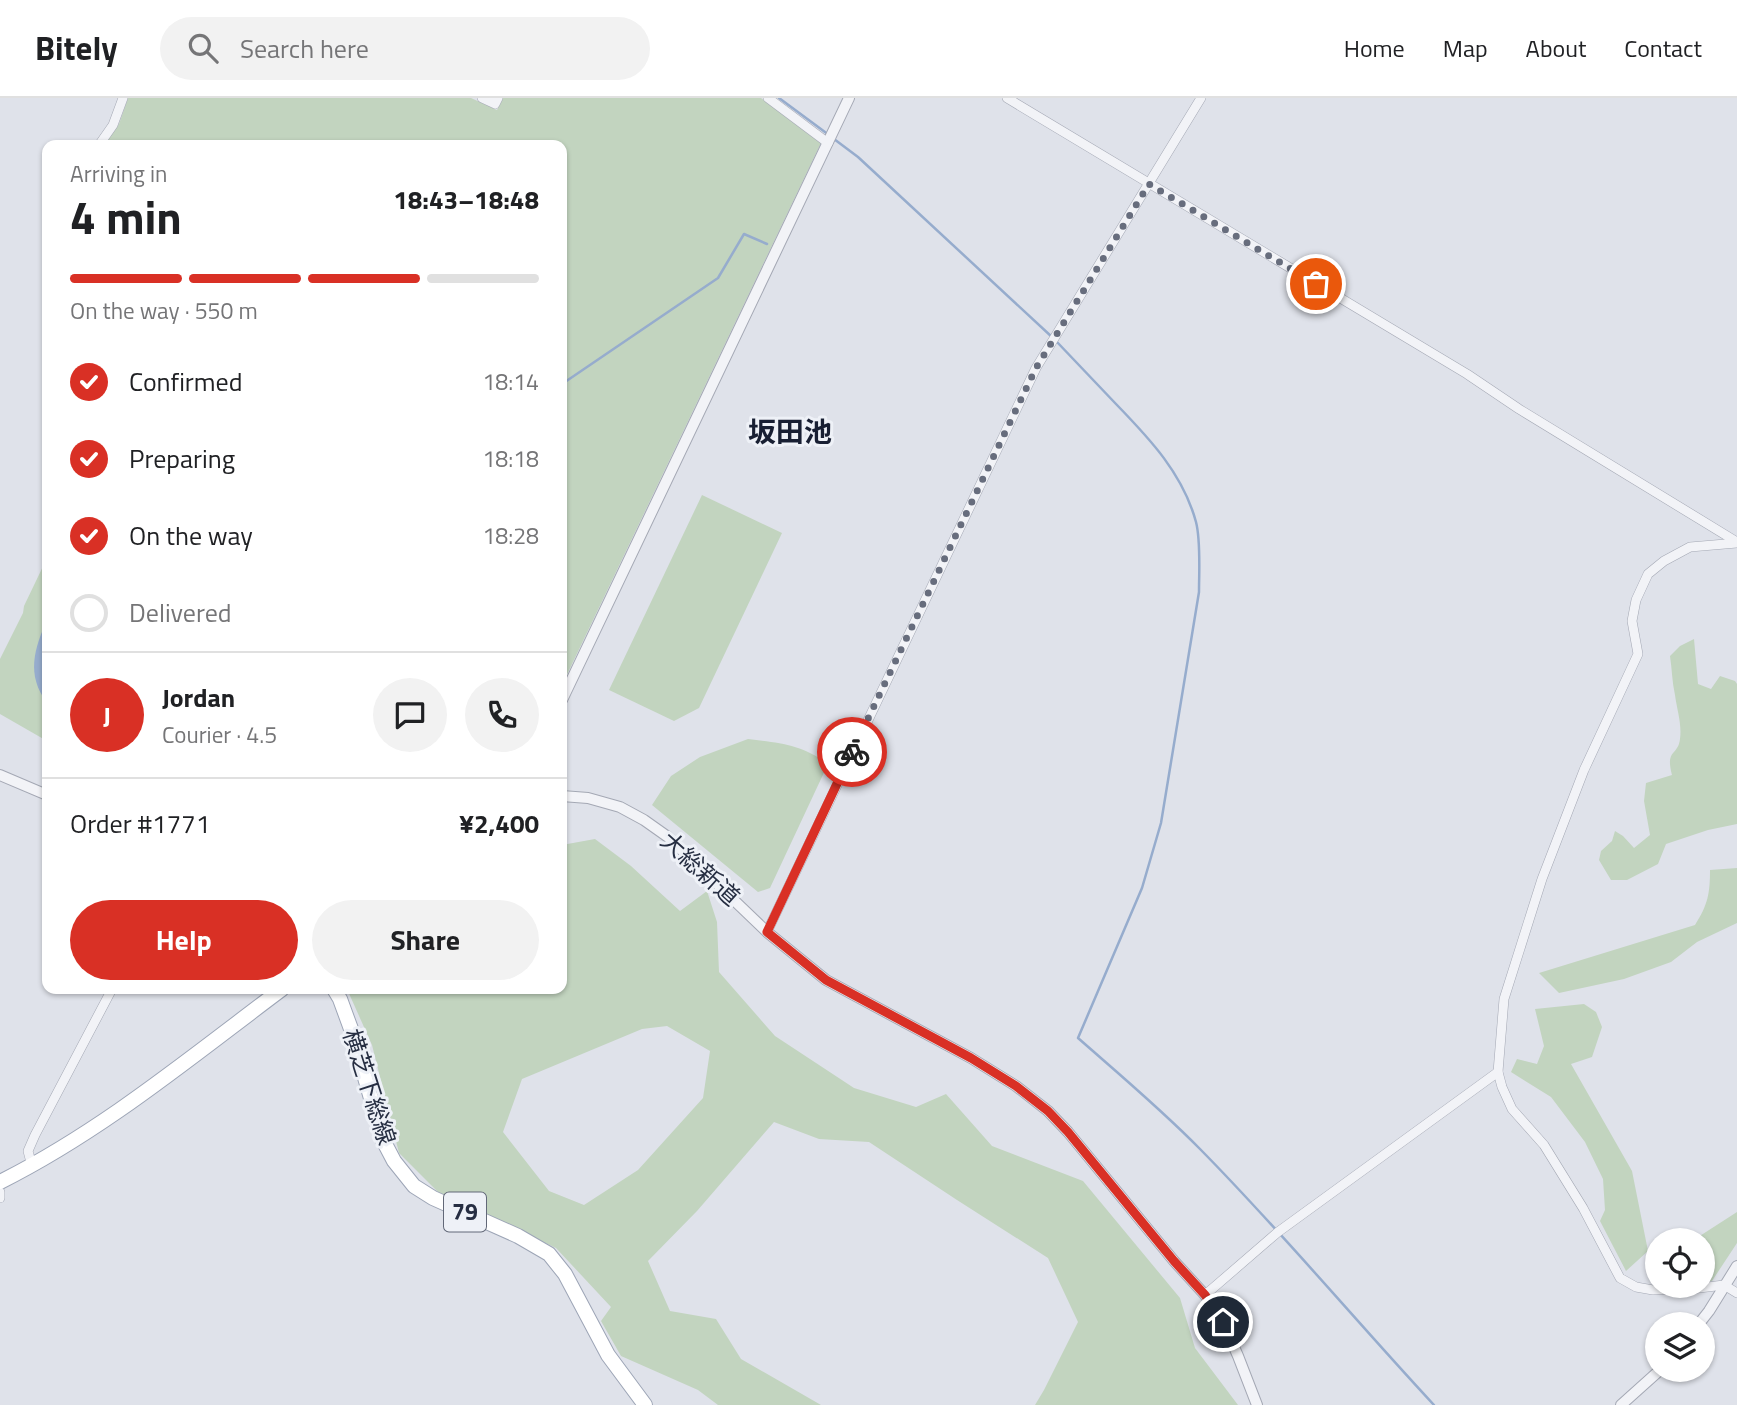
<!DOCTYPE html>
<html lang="en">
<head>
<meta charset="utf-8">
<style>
	body { margin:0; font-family:"Titillium Web","Noto Sans JP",sans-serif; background:#f2f2f2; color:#202124; height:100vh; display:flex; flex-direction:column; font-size:26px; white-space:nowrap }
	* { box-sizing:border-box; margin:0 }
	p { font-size:23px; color:#757577 }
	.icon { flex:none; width:38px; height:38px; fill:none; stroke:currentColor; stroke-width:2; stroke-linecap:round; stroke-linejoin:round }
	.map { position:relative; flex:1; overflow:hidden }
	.drawer { position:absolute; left:42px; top:42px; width:525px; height:854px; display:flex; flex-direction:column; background:#fff; border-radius:14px; box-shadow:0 2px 5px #0004 }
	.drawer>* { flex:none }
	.buttons { position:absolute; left:1645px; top:1130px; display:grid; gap:14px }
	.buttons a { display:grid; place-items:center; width:70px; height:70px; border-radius:50%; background:#fff; box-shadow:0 2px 5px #0004; font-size:35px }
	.pin { position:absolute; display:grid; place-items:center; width:60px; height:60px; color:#fff; margin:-30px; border:4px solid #fff; border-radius:50%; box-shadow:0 2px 7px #0007 }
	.courier { position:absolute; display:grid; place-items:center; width:70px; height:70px; margin:-35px; border:5px solid #d93025; border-radius:50%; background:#fff; color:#222; box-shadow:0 2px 9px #0007 }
	.summary em { font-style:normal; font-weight:700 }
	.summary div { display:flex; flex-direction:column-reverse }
	.summary { display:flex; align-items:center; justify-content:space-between; height:119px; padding:0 28px }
	h1 { font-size:46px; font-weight:700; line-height:52px }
	.bar { display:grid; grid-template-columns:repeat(4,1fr); gap:10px 7px; align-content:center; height:84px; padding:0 28px }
	.bar i { height:9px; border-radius:5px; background:#e0e0e0 }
	.bar .selected { background:#d93025 }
	.bar p { grid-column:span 4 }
	.line { display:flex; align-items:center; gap:18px; padding:0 28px; border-top:2px solid #e0e0e0 }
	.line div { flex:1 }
	.round { display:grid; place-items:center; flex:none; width:74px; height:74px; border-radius:37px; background:#f2f2f2 }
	ol { padding:0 28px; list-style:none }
	li { display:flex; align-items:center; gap:21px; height:77px }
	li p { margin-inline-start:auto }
	li .icon { padding:7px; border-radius:50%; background:#d93025; color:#fff; stroke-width:4 }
	li:last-child { color:#757577 }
	li i { width:38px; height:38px; border:4px solid #e0e0e0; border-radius:50% }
	.cta { display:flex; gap:14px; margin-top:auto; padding:14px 28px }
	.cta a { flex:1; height:80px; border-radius:42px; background:#d93025; color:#fff; font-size:28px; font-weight:700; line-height:80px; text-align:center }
	.cta a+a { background:#f2f2f2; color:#202124 }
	header { display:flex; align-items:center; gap:42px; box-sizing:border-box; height:98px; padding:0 35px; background:#fff; border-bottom:2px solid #e0e0e0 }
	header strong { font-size:33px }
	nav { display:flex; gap:38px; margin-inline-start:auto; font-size:24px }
	.search { width:490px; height:63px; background:#f2f2f2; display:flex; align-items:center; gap:18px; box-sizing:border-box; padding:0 24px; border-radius:38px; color:#757577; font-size:26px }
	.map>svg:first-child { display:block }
	.green { fill:#c2d4bf; fill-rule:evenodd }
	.water { fill:#96accd }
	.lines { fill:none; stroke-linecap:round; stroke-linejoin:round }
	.stream { stroke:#96accd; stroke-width:2.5 }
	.minor-casing { stroke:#a4a8b4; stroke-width:10 }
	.tertiary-casing { stroke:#a4a8b4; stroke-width:12 }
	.primary-casing { stroke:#9da5b6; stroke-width:16 }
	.minor { stroke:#f2f3f7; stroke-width:9 }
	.tertiary { stroke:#f2f3f7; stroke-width:10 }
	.primary { stroke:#fff; stroke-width:14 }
	.done { stroke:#676d7d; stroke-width:7; stroke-dasharray:0 12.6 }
	.route { stroke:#d93025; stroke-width:9 }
	.labels { text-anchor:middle; stroke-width:6; stroke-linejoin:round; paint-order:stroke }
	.shield { fill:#eef1f7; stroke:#626878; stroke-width:2 }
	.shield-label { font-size:23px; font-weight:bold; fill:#262e42 }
	.street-label { font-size:24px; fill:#262e42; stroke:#eef1f7 }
	.quarter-label { font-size:28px; font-weight:bold; fill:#181f33; stroke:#eef1f7 }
</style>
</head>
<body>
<header>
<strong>Bitely</strong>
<div class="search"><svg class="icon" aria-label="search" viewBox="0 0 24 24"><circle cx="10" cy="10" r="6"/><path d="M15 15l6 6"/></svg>Search here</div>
<nav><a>Home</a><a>Map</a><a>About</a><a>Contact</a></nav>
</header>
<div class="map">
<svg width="1737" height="1307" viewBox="0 0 1737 1307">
	<rect width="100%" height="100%" fill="#dfe2ea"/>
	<g class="green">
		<polygon points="128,0 471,0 497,12 503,0 761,0 821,45 562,587 562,47 104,47 119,26"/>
		<polygon points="702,397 782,435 699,610 674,623 609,592"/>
		<polygon points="47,460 47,643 0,616 0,561 23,515 24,508"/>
		<path d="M1694,541l4,45 13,5 9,-13 15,5 2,3v140l-29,6 -42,14 -8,20 -31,16h-16l-12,-20 2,-9 11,-10 3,-10 8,5 11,12 16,-13 -6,-34 2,-18 26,-8c-7,-26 6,-19 8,-36 2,-15 -3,-29 -5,-44 -3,-13 -3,-26 -5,-39l10,-10z"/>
		<path d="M748,641c32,4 53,5 80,25l-58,124 -12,4 -106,-87 19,-29 29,-19z"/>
		<path d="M595,741l36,27 49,45 27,-20 10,31 2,50 56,64 79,52 62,19 30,-13 46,52 91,35 97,117 15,50 43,57h-203l9,-15 34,-68 -30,-64 -91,-58 -88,-58 -50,-3 -45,-17 -77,89 -49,50 22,50 46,8 25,40 80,46h-103l-20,-15 -77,-34 -20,-35 10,-14 -55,-59 -118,-56 -39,-39 -27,-108 -25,-56h215v-144zM667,928l43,25 -7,47 -65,72 -54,35 -35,-14 -46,-59 19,-53 120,-50z"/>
		<path d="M1737,770v55l-40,19 -26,20 -47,17 -65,14 -20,-20 156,-48c13,-20 15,-32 15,-55z"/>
		<polygon points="1584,906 1596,914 1602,929 1592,959 1571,966 1632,1073 1648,1153 1626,1173 1600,1123 1605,1112 1603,1081 1585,1044 1551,999 1511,974 1517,961 1537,966 1544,948 1535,911"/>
		<polygon points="1737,1114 1737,1145 1712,1183 1703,1183 1703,1143 1692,1143"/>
	</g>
	<path class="water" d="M47,522v83c-21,-28 -13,-54 0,-83z"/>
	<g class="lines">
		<g class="stream">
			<polyline points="779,0 829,37"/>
			<polyline points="834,41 858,59 1052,239"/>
			<path d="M1057,244c19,20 39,41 59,62 34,35 67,70 80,118 5,19 3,50 3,70l-38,231 -19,65 -64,150c41,36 84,72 122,111 81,82 155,171 234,256"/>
			<polyline points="562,286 718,180 744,136 767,146"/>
		</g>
		<defs>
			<g id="minor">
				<polyline points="482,0 495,6 498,0"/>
				<polyline points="768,0 828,45"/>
				<polyline points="1007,0 1467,276 1519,311 1737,444"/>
				<polyline points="99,47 113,27 123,0"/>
				<polyline points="1737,445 1690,449 1664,463 1648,476 1636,502 1632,523 1638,556 1584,672 1542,781 1504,901 1498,974 1502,989 1512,1011 1544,1047 1583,1110 1620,1180 1636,1189 1653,1192 1691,1191 1724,1187 1737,1195"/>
				<polyline points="767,834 1036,270 1201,0"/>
				<polyline points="32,1068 28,1053 35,1037 112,891"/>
				<polyline points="0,1094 0,1100"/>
				<polyline points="1205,1197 1278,1134 1498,974"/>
			</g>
			<g id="tertiary">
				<polyline points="562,602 849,0"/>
				<polyline points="0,677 47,697"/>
				<polyline points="562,698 588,700 620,709 644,722 668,739 767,834 826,882 971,960 1016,988 1048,1013 1068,1034 1174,1163 1205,1197 1223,1224 1238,1258 1257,1307"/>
				<polyline points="1698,1227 1709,1213 1737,1168"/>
				<polyline points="1621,1307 1660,1272"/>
			</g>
			<g id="primary">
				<polyline points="334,891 340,901 351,931 383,1042 394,1063 414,1088 433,1100 518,1138 549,1156 565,1176 608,1257 645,1307"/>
				<path d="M0,1084c102,-51 191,-125 282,-193"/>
			</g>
		</defs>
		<use href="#minor" class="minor-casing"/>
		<use href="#tertiary" class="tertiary-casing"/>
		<use href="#primary" class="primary-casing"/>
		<use href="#minor" class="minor"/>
		<use href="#tertiary" class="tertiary"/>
		<use href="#primary" class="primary"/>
	</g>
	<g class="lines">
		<polyline class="done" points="852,654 1036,270 1149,86 1316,186"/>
		<polyline class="route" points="852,654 767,834 826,882 971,960 1016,988 1048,1013 1068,1034 1174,1163 1205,1197 1223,1224"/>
	</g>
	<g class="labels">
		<rect class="shield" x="444" y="1094.5" width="42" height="39" rx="5"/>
		<g class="shield-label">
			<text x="465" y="1122">79</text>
		</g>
		<g class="street-label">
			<text transform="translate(700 771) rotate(42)" y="8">大総新道</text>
			<text transform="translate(369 989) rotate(72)" y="8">横芝下総線</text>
		</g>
		<g class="quarter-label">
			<text x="790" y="344">坂田池</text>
		</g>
	</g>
</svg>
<div class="buttons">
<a><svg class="icon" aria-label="locate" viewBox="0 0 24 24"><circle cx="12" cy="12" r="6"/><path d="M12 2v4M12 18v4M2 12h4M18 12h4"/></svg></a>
<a><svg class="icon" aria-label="layers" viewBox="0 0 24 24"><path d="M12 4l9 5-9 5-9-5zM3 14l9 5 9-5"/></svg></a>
</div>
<div class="pin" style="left:1316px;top:186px;background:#ea580c"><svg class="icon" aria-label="bag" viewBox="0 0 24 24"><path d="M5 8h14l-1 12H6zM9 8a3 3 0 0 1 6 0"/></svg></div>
<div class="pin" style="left:1223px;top:1224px;background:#1f2937"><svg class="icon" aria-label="home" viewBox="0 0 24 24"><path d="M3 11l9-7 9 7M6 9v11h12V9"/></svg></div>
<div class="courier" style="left:852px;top:654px"><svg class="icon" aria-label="bike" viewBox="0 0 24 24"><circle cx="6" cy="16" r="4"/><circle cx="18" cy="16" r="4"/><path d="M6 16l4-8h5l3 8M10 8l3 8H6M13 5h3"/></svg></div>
<section class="drawer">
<div class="summary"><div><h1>4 min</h1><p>Arriving in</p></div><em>18:43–18:48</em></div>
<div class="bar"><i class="selected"></i><i class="selected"></i><i class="selected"></i><i></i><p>On the way · 550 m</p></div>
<ol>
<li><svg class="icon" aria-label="check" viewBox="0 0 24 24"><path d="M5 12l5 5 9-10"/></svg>Confirmed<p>18:14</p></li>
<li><svg class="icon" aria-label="check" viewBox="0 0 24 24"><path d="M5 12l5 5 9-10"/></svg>Preparing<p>18:18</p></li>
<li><svg class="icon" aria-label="check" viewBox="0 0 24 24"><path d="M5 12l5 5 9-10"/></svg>On the way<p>18:28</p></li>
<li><i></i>Delivered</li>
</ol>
<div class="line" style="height:126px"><b class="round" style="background:#d93025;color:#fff">J</b><div><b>Jordan</b><p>Courier · 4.5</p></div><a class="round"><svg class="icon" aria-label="chat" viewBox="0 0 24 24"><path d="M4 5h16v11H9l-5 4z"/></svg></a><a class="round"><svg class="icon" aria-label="phone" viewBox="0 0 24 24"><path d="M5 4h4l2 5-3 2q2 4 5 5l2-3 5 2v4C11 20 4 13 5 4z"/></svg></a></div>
<div class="line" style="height:91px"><div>Order #1771</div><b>¥2,400</b></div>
<div class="cta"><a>Help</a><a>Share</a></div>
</section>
</div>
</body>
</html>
